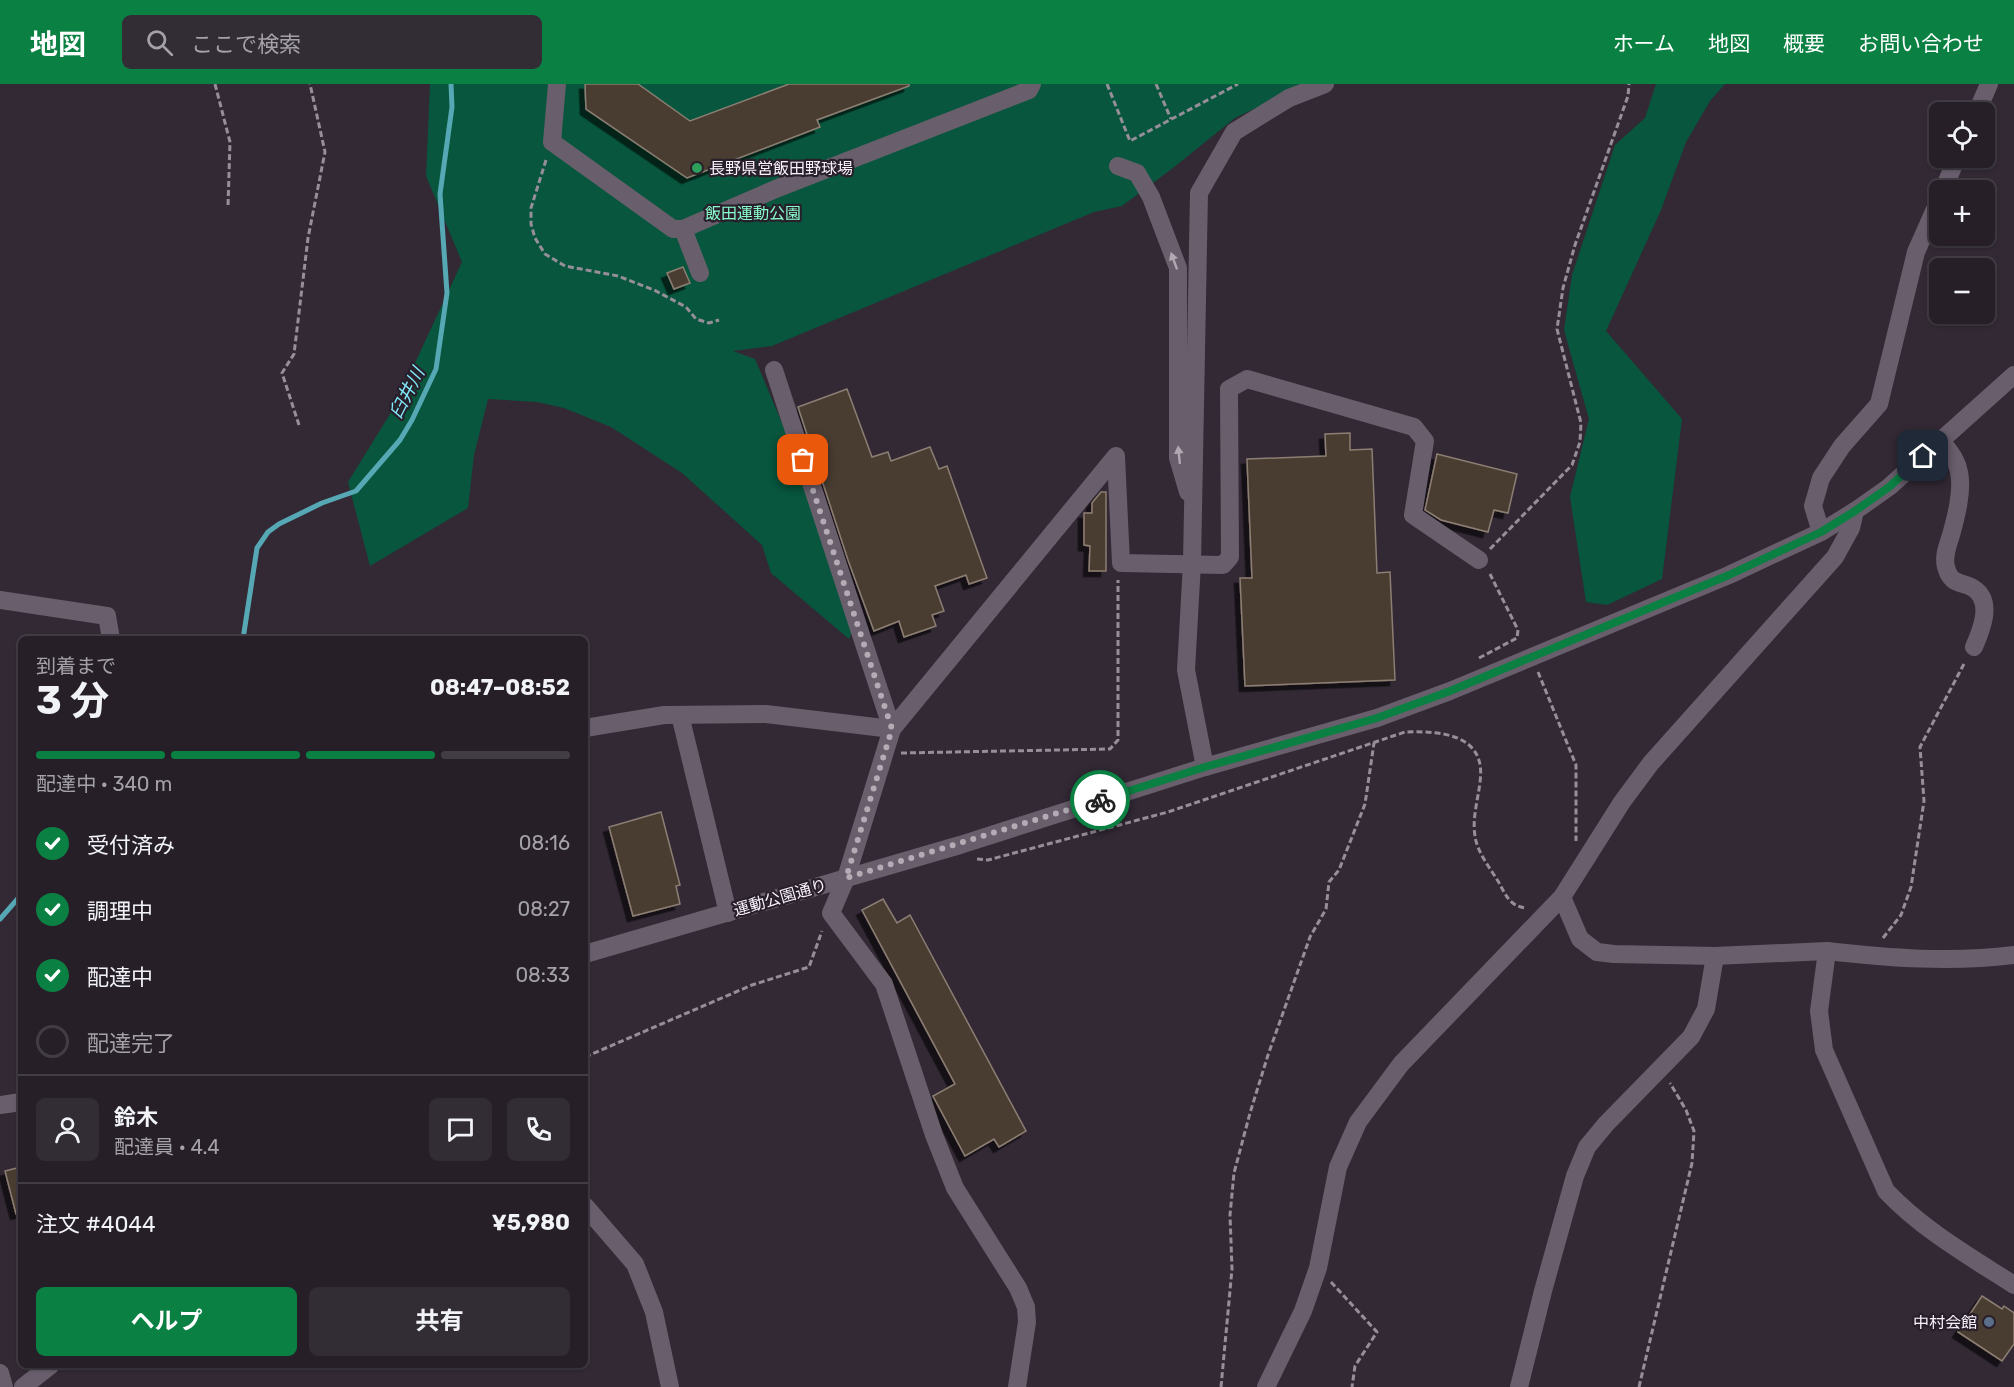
<!DOCTYPE html>
<html lang="ja">
<head>
<meta charset="utf-8">
<style>
	body { margin:0; font-family:Rubik,"Noto Sans JP",sans-serif; background:#322c34; color:#f1f3f6; height:100vh; display:flex; flex-direction:column; font-size:22px; white-space:nowrap }
	* { box-sizing:border-box; margin:0 }
	p { font-size:20px; color:#a4a2a8 }
	.icon { flex:none; width:33px; height:33px; fill:none; stroke:currentColor; stroke-width:2; stroke-linecap:round; stroke-linejoin:round }
	.map { position:relative; flex:1; overflow:hidden }
	.sheet { position:absolute; left:18px; top:552px; width:570px; height:732px; display:flex; flex-direction:column; background:#261f28; border-radius:9px; box-shadow:0 2px 4px #0004,0 0 0 2px #423d45 }
	.sheet>* { flex:none }
	.buttons { position:absolute; left:1929px; top:18px; display:grid; gap:12px }
	.buttons a { display:grid; place-items:center; width:66px; height:66px; border-radius:9px; background:#261f28; box-shadow:0 2px 4px #0004,0 0 0 2px #423d45; font-size:30px }
	.pin { position:absolute; display:grid; place-items:center; width:51px; height:51px; color:#fff; margin:-26px; border-radius:12px; box-shadow:0 3px 9px #0006 }
	.courier { position:absolute; display:grid; place-items:center; width:60px; height:60px; margin:-30px; border:4px solid #0b8043; border-radius:50%; background:#fff; color:#222; box-shadow:0 2px 8px #0007 }
	.headline em { font-style:normal; font-weight:700 }
	.headline div { display:flex; flex-direction:column-reverse }
	.headline { display:flex; align-items:center; justify-content:space-between; height:102px; padding:0 18px }
	h1 { font-size:39px; font-weight:700; line-height:45px }
	.bar { display:grid; grid-template-columns:repeat(4,1fr); gap:9px 6px; align-content:center; height:72px; padding:0 18px }
	.bar i { height:8px; border-radius:4px; background:#423d45 }
	.bar .active { background:#0b8043 }
	.bar p { grid-column:span 4 }
	.line { display:flex; align-items:center; gap:15px; padding:0 18px; border-top:2px solid #423d45 }
	.line div { flex:1 }
	.round { display:grid; place-items:center; flex:none; width:63px; height:63px; border-radius:9px; background:#322c34 }
	ol { padding:0 18px; list-style:none }
	li { display:flex; align-items:center; gap:18px; height:66px }
	li p { margin-inline-start:auto }
	li .icon { padding:6px; border-radius:50%; background:#0b8043; color:#fff; stroke-width:4 }
	li:last-child { color:#a4a2a8 }
	li i { width:33px; height:33px; border:3px solid #423d45; border-radius:50% }
	.cta { display:flex; gap:12px; margin-top:auto; padding:12px 18px }
	.cta a { flex:1; height:69px; border-radius:9px; background:#0b8043; color:#fff; font-size:24px; font-weight:700; line-height:69px; text-align:center }
	.cta a+a { background:#322c34; color:#f1f3f6 }
	header { display:flex; align-items:center; gap:36px; box-sizing:border-box; height:84px; padding:0 30px; background:#0b8043; color:#fff }
	header strong { font-size:28px }
	nav { display:flex; gap:33px; margin-inline-start:auto; font-size:21px }
	.search { width:420px; height:54px; background:#322c34; display:flex; align-items:center; gap:15px; box-sizing:border-box; padding:0 21px; border-radius:9px; color:#a4a2a8; font-size:22px }
	.map>svg:first-child { display:block }
	.green { fill:#07563d }
	.lines { fill:none; stroke-linecap:round; stroke-linejoin:round }
	.stream { stroke:#56a8b5; stroke-width:5 }
	.building { fill:#4a3e33; stroke:#8c7e72; stroke-width:1.5; filter:url(#shadow) }
	.path { stroke:#968e98; stroke-width:3; stroke-dasharray:6 3; stroke-linecap:butt }
	.minor { stroke:#695e6c; stroke-width:18 }
	.oneway { fill:#b0a8b3 }
	.done { stroke:#b3acb5; stroke-width:6; stroke-dasharray:0 10.8 }
	.route { stroke:#0b8043; stroke-width:8 }
	.leisure-dot { fill:#2e9e5b; stroke:#281f2b; stroke-width:2 }
	.service-dot { fill:#5c6f8a; stroke:#281f2b; stroke-width:2 }
	.labels { text-anchor:middle; stroke-width:4.5; stroke-linejoin:round; paint-order:stroke }
	.poi-label { font-size:16px; fill:#f8f2fa; stroke:#281f2b; text-anchor:start }
	.park-label { font-size:16px; fill:#87fbcb; stroke:#281f2b }
	.street-label { font-size:16px; fill:#f8f2fa; stroke:#281f2b }
	.water-label { font-size:18px; font-style:italic; fill:#80ebfc; stroke:#281f2b }
</style>
</head>
<body>
<header>
<strong>地図</strong>
<div class="search"><svg class="icon" aria-label="search" viewBox="0 0 24 24"><circle cx="10" cy="10" r="6"/><path d="M15 15l6 6"/></svg>ここで検索</div>
<nav><a>ホーム</a><a>地図</a><a>概要</a><a>お問い合わせ</a></nav>
</header>
<div class="map">
<svg width="2014" height="1303" viewBox="0 0 2014 1303">
	<defs>
		<filter id="shadow"><feDropShadow dx="-5.5" dy="5.5" stdDeviation="0" flood-color="#0009"/></filter>
	</defs>
	<rect width="100%" height="100%" fill="#322935"/>
	<g class="green">
		<polygon points="430,0 1307,0 1235,34 1173,84 1122,122 1094,128 772,262 733,267 755,275 785,346 853,546 849,555 771,489 762,461 682,389 611,343 564,324 537,318 488,315 474,371 468,424 370,482 348,398 395,322 462,178 426,92"/>
		<polygon points="1656,0 1725,0 1710,17 1686,58 1661,126 1606,247 1682,335 1662,495 1607,521 1586,518 1570,413 1589,335 1564,246 1572,191 1615,61 1645,34"/>
	</g>
	<g class="lines">
		<g class="stream">
			<polyline points="243,555 257,464 268,448 279,440 322,419 356,407 400,356 412,336 436,285 447,209 440,110 452,23 451,0"/>
			<polyline points="0,835 21,811"/>
		</g>
	</g>
	<g class="building">
		<polygon points="585,0 638,0 690,37 789,0 909,0 909,2 817,36 820,43 687,94 586,25"/>
		<polygon points="683,183 690,199 674,205 667,189"/>
		<polygon points="847,305 872,373 888,368 891,377 930,363 939,385 947,382 987,494 969,500 966,491 935,502 944,527 932,531 936,542 904,553 899,537 874,547 848,476 798,323"/>
		<polygon points="1350,349 1350,366 1372,365 1377,489 1390,488 1395,596 1245,602 1240,494 1252,494 1247,375 1326,372 1325,350"/>
		<polygon points="1437,370 1517,390 1508,429 1494,426 1488,448 1441,436 1425,426"/>
		<polygon points="1101,408 1106,408 1106,487 1089,487 1090,462 1084,461 1084,429 1092,429 1092,419"/>
		<polygon points="661,728 680,801 676,802 680,820 633,832 609,743"/>
		<polygon points="883,815 897,839 910,831 1026,1047 999,1063 994,1055 965,1072 933,1012 955,1000 862,826"/>
		<polygon points="21,1083 21,1129 16,1130 5,1087"/>
		<polygon points="1982,1212 2002,1225 2004,1222 2014,1229 2014,1260 2002,1277 1958,1248"/>
	</g>
	<g class="lines">
		<g class="path">
			<polyline points="215,0 230,58 228,122"/>
			<polyline points="1107,0 1130,57 1238,0"/>
			<polyline points="1156,0 1171,35"/>
			<polyline points="546,76 531,124 531,140 535,154 545,170 565,182 618,192 654,206 686,223 696,235 709,239 719,236"/>
			<polyline points="299,341 282,289 294,270 308,154 325,68 310,0"/>
			<polyline points="1490,465 1572,381 1580,358 1581,339 1557,245 1563,204 1575,161 1628,12 1629,0"/>
			<polyline points="1479,574 1517,554 1518,546 1490,490"/>
			<polyline points="1538,588 1576,681 1576,757"/>
			<polyline points="901,669 1110,665 1118,656 1118,496"/>
			<path d="M977,775l11,1 180,-48 237,-80c34,-1 82,1 75,50 -2,18 -8,36 -5,54 2,16 15,32 23,45 8,14 11,25 28,27"/>
			<polyline points="1883,854 1901,831 1911,803 1924,717 1920,663 1965,578"/>
			<polyline points="585,973 752,901 809,883 822,847"/>
			<polyline points="1331,1198 1377,1248 1355,1282 1352,1303"/>
			<polyline points="1221,1303 1232,1185 1230,1131 1234,1089 1250,1029 1268,971 1310,853 1326,825 1329,798 1339,786 1365,720 1374,659"/>
			<polyline points="1639,1303 1692,1079 1694,1047 1686,1026 1670,999"/>
		</g>
		<g class="minor">
			<polyline points="557,0 552,58 673,145 683,145 778,104 1029,6 1032,0"/>
			<polyline points="1977,28 1989,0"/>
			<polyline points="1118,82 1137,89 1151,113 1178,184 1178,374 1188,408"/>
			<polyline points="1943,106 1957,74"/>
			<polyline points="683,145 700,189"/>
			<polyline points="774,286 892,645"/>
			<path d="M1941,356c7,10 16,19 18,32 4,19 -3,45 -8,63 -3,10 -8,21 -5,32 5,19 16,14 27,21 21,13 8,43 1,59"/>
			<polyline points="1821,448 1813,422 1821,394 1842,362 1879,320 1916,168 1940,114"/>
			<polyline points="0,516 107,532 111,555"/>
			<polyline points="680,631 728,829"/>
			<polyline points="585,644 664,631 766,630 892,645"/>
			<polyline points="1205,683 1186,586 1192,479 1199,109 1234,48 1289,14 1325,0"/>
			<path d="M1562,813l18,42 17,13 17,2 101,2 112,-5 -8,60 5,39 62,141c37,39 83,65 128,94"/>
			<path d="M1827,867c62,7 124,12 187,4"/>
			<polyline points="585,870 960,761 1205,683 1377,634 1450,607 1729,491 1821,448 1855,427 1889,403 2014,291"/>
			<polyline points="0,1021 21,1018"/>
			<polyline points="585,1122 635,1180 654,1228 670,1303"/>
			<polyline points="0,1289 4,1303"/>
			<polyline points="23,1303 51,1281"/>
			<polyline points="1017,1303 1027,1238 1026,1223 1018,1204 955,1104 934,1051 884,900 831,829 846,794 892,645 1116,372 1121,479 1223,481 1230,473 1229,305 1247,295 1414,343 1425,357 1413,431 1479,476"/>
			<polyline points="1266,1303 1303,1227 1318,1184 1338,1083 1358,1038 1401,980 1562,813 1622,718 1651,679 1835,473 1851,444 1855,427"/>
			<polyline points="1519,1303 1543,1207 1575,1092 1587,1063 1606,1040 1691,953 1706,925 1715,872"/>
		</g>
	</g>
	<defs><path id="oneway-solid" d="M-6-.8H1V-3.2L6.5 0L1 3.2V.8H-6Z" transform="scale(1.5)"/></defs>
	<g class="oneway">
		<use href="#oneway-solid" transform="translate(1174 177) rotate(-110)"/>
		<use href="#oneway-solid" transform="translate(1179 371) rotate(-96)"/>
	</g>
	<g class="lines">
		<polyline class="done" points="803,376 892,645 846,794 1100,716"/>
		<polyline class="route" points="1100,716 1205,683 1377,634 1450,607 1729,491 1821,448 1855,427 1889,403 1923,372"/>
	</g>
	<circle class="leisure-dot" cx="697" cy="84" r="6"/>
	<circle class="service-dot" cx="1989" cy="1238" r="6"/>
	<g class="labels">
		<g class="poi-label">
			<text x="709" y="90">長野県営飯田野球場</text>
			<text x="1977" y="1244" text-anchor="end">中村会館</text>
		</g>
		<g class="park-label">
			<text x="753" y="135">飯田運動公園</text>
		</g>
		<g class="street-label">
			<text transform="translate(780 813) rotate(-16)" y="6">運動公園通り</text>
		</g>
		<g class="water-label">
			<text transform="translate(407 309) rotate(-63)" y="6">臼井川</text>
		</g>
	</g>
</svg>
<div class="buttons">
<a><svg class="icon" aria-label="locate" viewBox="0 0 24 24"><circle cx="12" cy="12" r="6"/><path d="M12 2v4M12 18v4M2 12h4M18 12h4"/></svg></a>
<a>+</a>
<a>−</a>
</div>
<div class="pin" style="left:803px;top:376px;background:#ea580c"><svg class="icon" aria-label="bag" viewBox="0 0 24 24"><path d="M5 8h14l-1 12H6zM9 8a3 3 0 0 1 6 0"/></svg></div>
<div class="pin" style="left:1923px;top:372px;background:#1f2937"><svg class="icon" aria-label="home" viewBox="0 0 24 24"><path d="M3 11l9-7 9 7M6 9v11h12V9"/></svg></div>
<div class="courier" style="left:1100px;top:716px"><svg class="icon" aria-label="bike" viewBox="0 0 24 24"><circle cx="6" cy="16" r="4"/><circle cx="18" cy="16" r="4"/><path d="M6 16l4-8h5l3 8M10 8l3 8H6M13 5h3"/></svg></div>
<section class="sheet">
<div class="headline"><div><h1>3 分</h1><p>到着まで</p></div><em>08:47–08:52</em></div>
<div class="bar"><i class="active"></i><i class="active"></i><i class="active"></i><i></i><p>配達中 · 340 m</p></div>
<ol>
<li><svg class="icon" aria-label="check" viewBox="0 0 24 24"><path d="M5 12l5 5 9-10"/></svg>受付済み<p>08:16</p></li>
<li><svg class="icon" aria-label="check" viewBox="0 0 24 24"><path d="M5 12l5 5 9-10"/></svg>調理中<p>08:27</p></li>
<li><svg class="icon" aria-label="check" viewBox="0 0 24 24"><path d="M5 12l5 5 9-10"/></svg>配達中<p>08:33</p></li>
<li><i></i>配達完了</li>
</ol>
<div class="line" style="height:108px"><a class="round"><svg class="icon" aria-label="person" viewBox="0 0 24 24"><circle cx="12" cy="8" r="4"/><path d="M4 21q1-7 8-7t8 7"/></svg></a><div><b>鈴木</b><p>配達員 · 4.4</p></div><a class="round"><svg class="icon" aria-label="chat" viewBox="0 0 24 24"><path d="M4 5h16v11H9l-5 4z"/></svg></a><a class="round"><svg class="icon" aria-label="phone" viewBox="0 0 24 24"><path d="M5 4h4l2 5-3 2q2 4 5 5l2-3 5 2v4C11 20 4 13 5 4z"/></svg></a></div>
<div class="line" style="height:78px"><div>注文 #4044</div><b>¥5,980</b></div>
<div class="cta"><a>ヘルプ</a><a>共有</a></div>
</section>
</div>
</body>
</html>
